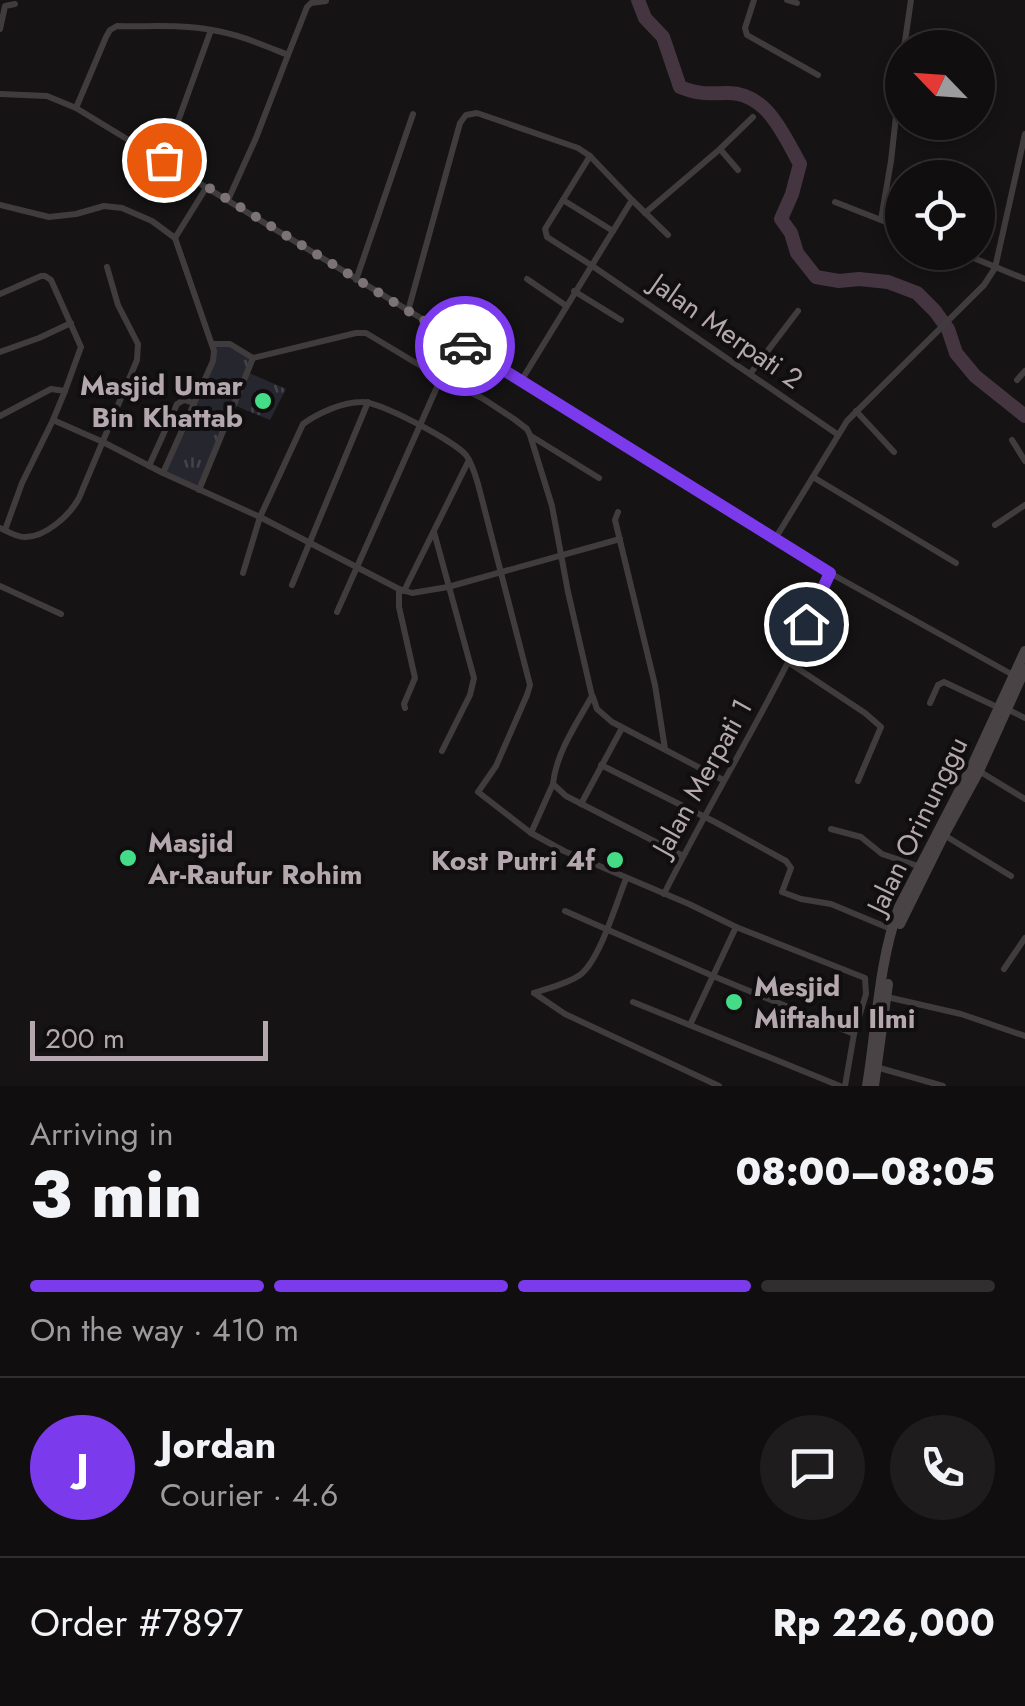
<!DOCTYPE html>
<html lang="en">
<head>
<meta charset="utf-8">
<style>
	body { margin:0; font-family:Jost,sans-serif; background:#1e1c1d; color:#f1f3f6; height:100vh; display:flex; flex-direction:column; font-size:38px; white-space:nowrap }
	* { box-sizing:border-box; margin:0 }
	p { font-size:32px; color:#9c9c9e }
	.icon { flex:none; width:55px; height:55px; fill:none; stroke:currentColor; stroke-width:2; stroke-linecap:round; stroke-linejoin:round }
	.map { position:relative; height:1086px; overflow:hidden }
	.side { display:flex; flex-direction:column; background:#100e0f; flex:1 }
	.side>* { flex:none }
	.needle { width:65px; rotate:295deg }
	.buttons { position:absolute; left:885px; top:30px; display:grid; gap:20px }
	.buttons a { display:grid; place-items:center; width:110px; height:110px; border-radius:50%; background:#100e0f; box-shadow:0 5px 15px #0003,0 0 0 2px #302e2f; font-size:50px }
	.scale { position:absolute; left:30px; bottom:25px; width:238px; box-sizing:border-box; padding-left:10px; border:5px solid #b4a7ad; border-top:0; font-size:28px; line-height:35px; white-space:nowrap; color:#b4a7ad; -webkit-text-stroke:8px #100e0f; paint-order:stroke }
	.pin { position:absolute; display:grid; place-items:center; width:85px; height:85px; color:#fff; margin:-42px; border:5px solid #fff; border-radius:50%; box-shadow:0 2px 10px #0007 }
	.courier { position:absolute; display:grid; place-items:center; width:100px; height:100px; margin:-50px; border:8px solid #7c3aed; border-radius:50%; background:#fff; color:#222; box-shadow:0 2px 12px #0007 }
	.headline em { font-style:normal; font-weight:800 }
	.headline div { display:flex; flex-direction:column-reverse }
	.headline { display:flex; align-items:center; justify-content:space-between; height:170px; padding:0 30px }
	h1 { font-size:65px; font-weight:800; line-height:75px }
	.bar { display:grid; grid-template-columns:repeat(4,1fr); gap:15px 10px; align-content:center; height:120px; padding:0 30px }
	.bar i { height:12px; border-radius:8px; background:#302e2f }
	.bar .selected { background:#7c3aed }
	.bar p { grid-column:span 4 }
	.line { display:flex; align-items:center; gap:25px; padding:0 30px; border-top:2px solid #302e2f }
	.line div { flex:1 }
	.round { display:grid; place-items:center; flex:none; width:105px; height:105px; border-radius:52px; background:#1e1c1d }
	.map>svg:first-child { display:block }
	.park { fill:url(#park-tufts) }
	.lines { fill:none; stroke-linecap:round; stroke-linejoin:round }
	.river { stroke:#453541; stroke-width:14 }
	.street { stroke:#403c3e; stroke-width:6 }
	.secondary { stroke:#494346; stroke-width:10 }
	.done { stroke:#7c7377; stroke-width:10; stroke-dasharray:0 18 }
	.route { stroke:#7c3aed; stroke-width:12 }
	.poi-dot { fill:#44dc87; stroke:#100e0f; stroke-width:4 }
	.labels { text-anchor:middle; stroke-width:8; stroke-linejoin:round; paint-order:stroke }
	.street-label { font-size:28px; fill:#b4a7ad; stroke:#100e0f }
	.poi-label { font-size:28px; font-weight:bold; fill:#b4a7ad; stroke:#100e0f; text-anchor:end }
</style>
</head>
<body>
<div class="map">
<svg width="1025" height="1086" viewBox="0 0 1025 1086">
	<defs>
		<pattern id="park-tufts" width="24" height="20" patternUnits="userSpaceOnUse" patternTransform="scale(2.5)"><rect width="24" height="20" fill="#26272e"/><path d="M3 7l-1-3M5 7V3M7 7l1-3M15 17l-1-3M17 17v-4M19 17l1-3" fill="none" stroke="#43444a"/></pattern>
	</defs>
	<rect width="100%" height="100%" fill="#151314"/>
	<polygon class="park" points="230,344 253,358 247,372 286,389 270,420 234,405 199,490 164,472 214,361 216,345"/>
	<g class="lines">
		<path class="river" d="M638,0l7,18 18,19 17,50c21,8 26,6 48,6 39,0 55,41 72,71l-8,30 -11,25 10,14 6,20 19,24 23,4 20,-2 29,3 29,11 18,18 13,18 8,24 19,23 50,40"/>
		<g class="street">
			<polyline points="754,0 745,28 747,35 818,75"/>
			<polyline points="787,0 797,3"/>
			<polyline points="0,29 5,6 15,4"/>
			<polyline points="904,48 911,0"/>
			<polyline points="902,62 891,161 881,220 902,229"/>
			<polyline points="0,94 47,96 76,108 447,334 830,573 1013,675"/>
			<path d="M76,108l30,-71 4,-7 7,-4c32,1 64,-2 95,4 26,4 51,15 76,25l19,-48 4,-4 15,-2"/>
			<polyline points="720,149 738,170"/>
			<polyline points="590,156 545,229 547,237 591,265 837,434"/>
			<polyline points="164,160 211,30"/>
			<polyline points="228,200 256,138 288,55"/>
			<polyline points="563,200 613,231"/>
			<polyline points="835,202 881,220"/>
			<polyline points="0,205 49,217 76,214 104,206 122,208 152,221 175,238 214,351 213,361 163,473"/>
			<polyline points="645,213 720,149 753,117"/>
			<polyline points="175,238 206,188"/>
			<polyline points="959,252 1025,279"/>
			<polyline points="527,279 565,305"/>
			<polyline points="356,280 413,114"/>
			<polyline points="574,291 621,320"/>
			<polyline points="0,294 41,276 45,276 51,280 81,347 65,391"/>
			<polyline points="408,311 460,123 466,115 477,113 578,148 590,156 632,200"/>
			<polyline points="212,344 230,344 253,358 356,333 366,333 441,378"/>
			<polyline points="0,352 39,338 71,323"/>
			<polyline points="750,374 798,311"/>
			<polyline points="1017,380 1025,371"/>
			<polyline points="521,381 632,200 668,235"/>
			<polyline points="856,411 894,452"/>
			<path d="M0,416l51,-27 14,2 -12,29 50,22 60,31 97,44 43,-93c15,-11 40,-22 58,-22 18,-1 93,39 105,53 6,8 9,19 12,29l52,201 -3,10 -31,71 -18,26 53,41 33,18 125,53 47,23 129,51 1,16 -12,40 -9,52"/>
			<polyline points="531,436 599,478"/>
			<polyline points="1012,440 1025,461"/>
			<polyline points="149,466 177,404 184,400 194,403"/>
			<polyline points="813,477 956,563"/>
			<polyline points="199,490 253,358"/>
			<polyline points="618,512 615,520 655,685 665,749"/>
			<polyline points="995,525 1025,505"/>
			<path d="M0,528c7,3 16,9 24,9 21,1 46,-22 55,-39l58,-138 1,-16 -20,-39 -11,-38"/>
			<polyline points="5,530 22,483 53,420"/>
			<polyline points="434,532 474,678 470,695 442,751"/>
			<polyline points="775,539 847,421 984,285 995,268 1025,134"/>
			<polyline points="243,573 260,517 399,589 412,593 448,587 620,539"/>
			<polyline points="292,585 368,402"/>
			<polyline points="0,586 61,614"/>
			<polyline points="399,589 399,607 415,678 404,704 405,708"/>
			<polyline points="404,591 469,460"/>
			<path d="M337,612l104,-234 41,20 32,21 13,10 3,6 22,71 16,86 24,104c-15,27 -36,57 -39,88l13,12 117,60"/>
			<polyline points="788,662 865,713 881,727 858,781"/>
			<polyline points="593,697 597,709 612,722 723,780"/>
			<polyline points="930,703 938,685 944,682 997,707"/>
			<polyline points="1007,709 1025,718"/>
			<polyline points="601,765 715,822 786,861 791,868 782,892 801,899 831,904 891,929"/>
			<polyline points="979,771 1025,799"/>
			<polyline points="581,804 622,728"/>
			<polyline points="831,829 861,837 882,854 921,867"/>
			<polyline points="531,833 553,784"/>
			<polyline points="944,835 1011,876"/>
			<path d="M664,894c54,-108 119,-210 166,-321"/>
			<polyline points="565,911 713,976 854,1034"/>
			<polyline points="1004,969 1025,938"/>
			<polyline points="534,993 565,1014 719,1086"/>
			<path d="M534,993c15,-5 33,-9 46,-18 20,-15 36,-72 46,-96"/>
			<polyline points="887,997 961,1014 1025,1036"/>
			<polyline points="633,1002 840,1086"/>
			<polyline points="690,1025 736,927"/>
			<polyline points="876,1067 943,1086"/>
		</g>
		<g class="secondary">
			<polyline points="900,924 944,835 979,771 1025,669"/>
			<path d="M867,1086c10,-60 11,-122 32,-179l72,-139 54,-117"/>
			<polyline points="874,1086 888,984"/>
		</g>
	</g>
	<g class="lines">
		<polyline class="done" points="164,160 465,346"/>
		<polyline class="route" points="465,346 830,573 806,624"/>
	</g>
	<g class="poi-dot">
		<circle cx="263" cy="401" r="10"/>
		<circle cx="128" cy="858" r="10"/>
		<circle cx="615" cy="860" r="10"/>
		<circle cx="734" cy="1002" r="10"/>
	</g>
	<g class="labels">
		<g class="street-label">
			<text transform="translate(727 331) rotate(35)" y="10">Jalan Merpati 2</text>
			<text transform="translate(702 777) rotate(-61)" y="10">Jalan Merpati 1</text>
			<text transform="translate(917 825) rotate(-64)" y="10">Jalan Orinunggu</text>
		</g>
		<g class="poi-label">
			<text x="243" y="395">Masjid Umar<tspan x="243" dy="32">Bin Khattab</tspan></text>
			<text x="148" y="852" text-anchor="start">Masjid<tspan x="148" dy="32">Ar-Raufur Rohim</tspan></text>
			<text x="595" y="870">Kost Putri 4f</text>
			<text x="754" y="996" text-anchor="start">Mesjid<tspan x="754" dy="32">Miftahul Ilmi</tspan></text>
		</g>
	</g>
</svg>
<div class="buttons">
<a><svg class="needle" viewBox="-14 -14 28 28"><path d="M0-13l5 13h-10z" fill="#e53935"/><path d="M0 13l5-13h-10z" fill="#9c9c9e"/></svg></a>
<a><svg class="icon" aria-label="locate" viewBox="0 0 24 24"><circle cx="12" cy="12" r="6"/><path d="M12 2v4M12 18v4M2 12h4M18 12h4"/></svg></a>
</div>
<div class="scale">200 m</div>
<div class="pin" style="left:164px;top:160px;background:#ea580c"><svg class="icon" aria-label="bag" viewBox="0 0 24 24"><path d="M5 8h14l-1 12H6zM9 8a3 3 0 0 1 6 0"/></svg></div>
<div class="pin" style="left:806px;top:624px;background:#1f2937"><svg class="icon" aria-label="home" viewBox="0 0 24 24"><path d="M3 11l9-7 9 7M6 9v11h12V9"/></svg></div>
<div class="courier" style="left:465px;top:346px"><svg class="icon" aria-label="car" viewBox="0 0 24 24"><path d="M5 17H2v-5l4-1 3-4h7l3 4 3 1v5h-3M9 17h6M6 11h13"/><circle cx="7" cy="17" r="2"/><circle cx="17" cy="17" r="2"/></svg></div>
</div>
<section class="side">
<div class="headline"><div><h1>3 min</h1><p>Arriving in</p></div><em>08:00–08:05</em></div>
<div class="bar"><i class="selected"></i><i class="selected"></i><i class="selected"></i><i></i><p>On the way · 410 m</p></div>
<div class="line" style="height:180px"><b class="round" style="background:#7c3aed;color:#fff">J</b><div><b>Jordan</b><p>Courier · 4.6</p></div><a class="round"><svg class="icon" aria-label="chat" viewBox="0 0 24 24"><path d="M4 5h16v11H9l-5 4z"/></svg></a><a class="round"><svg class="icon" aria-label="phone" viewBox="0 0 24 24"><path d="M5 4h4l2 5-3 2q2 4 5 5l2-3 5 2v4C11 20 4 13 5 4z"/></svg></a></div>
<div class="line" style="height:130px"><div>Order #7897</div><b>Rp 226,000</b></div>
</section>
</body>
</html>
